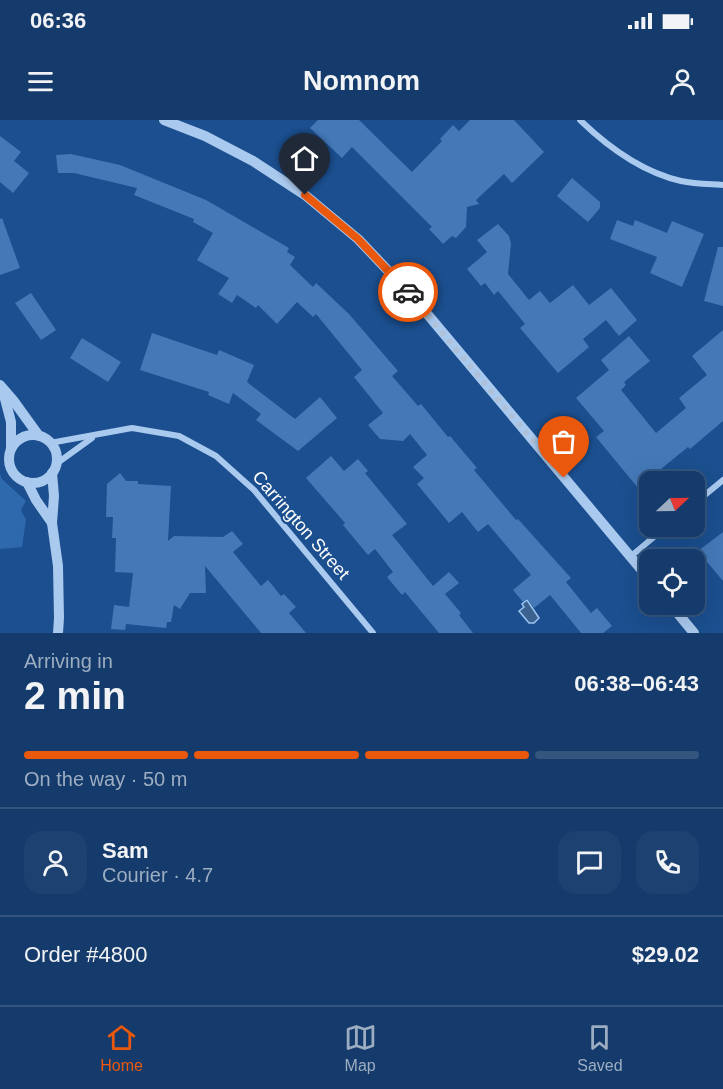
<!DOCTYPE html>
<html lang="en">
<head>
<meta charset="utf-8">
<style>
	body { margin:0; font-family:Arial,sans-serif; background:#1d4271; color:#f1f3f6; height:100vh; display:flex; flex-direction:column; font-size:22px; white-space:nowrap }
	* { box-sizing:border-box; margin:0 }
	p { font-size:20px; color:#9dadc1 }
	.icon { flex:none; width:33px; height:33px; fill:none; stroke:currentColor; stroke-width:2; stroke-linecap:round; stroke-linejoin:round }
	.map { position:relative; height:513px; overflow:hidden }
	.sheet { display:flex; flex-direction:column; background:#143b6b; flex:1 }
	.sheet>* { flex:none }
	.needle { width:39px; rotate:68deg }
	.tools { position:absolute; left:639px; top:351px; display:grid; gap:12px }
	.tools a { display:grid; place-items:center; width:66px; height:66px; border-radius:12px; background:#143b6b; box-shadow:0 6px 24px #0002,0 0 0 2px #33557e; font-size:30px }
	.pin { position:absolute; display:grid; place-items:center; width:51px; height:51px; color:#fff; margin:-62px -26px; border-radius:50% 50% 50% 0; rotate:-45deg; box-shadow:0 0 6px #0007 }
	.pin .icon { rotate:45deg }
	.courier { position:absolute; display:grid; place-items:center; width:60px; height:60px; margin:-30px; border:4px solid #ea580c; border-radius:50%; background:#fff; color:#222; box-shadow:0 2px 8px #0007 }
	.overview em { font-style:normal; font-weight:800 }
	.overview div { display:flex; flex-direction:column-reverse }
	.overview { display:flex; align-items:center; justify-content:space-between; height:102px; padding:0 24px }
	h1 { font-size:39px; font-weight:800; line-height:45px }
	.bar { display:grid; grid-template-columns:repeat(4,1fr); gap:9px 6px; align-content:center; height:72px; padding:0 24px }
	.bar i { height:8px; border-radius:4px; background:#33557e }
	.bar .active { background:#ea580c }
	.bar p { grid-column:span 4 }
	.line { display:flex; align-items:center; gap:15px; padding:0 24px; border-top:2px solid #33557e }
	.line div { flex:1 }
	.round { display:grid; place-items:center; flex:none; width:63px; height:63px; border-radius:18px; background:#1d4271 }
	.status { display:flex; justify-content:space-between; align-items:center; height:42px; padding:0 30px; background:#143b6b; direction:ltr }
	.status svg { height:16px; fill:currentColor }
	header { display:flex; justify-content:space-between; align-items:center; height:78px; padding:0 24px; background:#143b6b; font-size:27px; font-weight:800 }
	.menu { display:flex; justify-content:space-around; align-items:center; height:84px; border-top:2px solid #33557e; background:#143b6b; font-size:16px; color:#9dadc1 }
	.menu a { display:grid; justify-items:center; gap:3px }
	.menu .active { color:#ea580c }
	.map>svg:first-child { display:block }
	.green { fill:#2e69ad }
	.water { fill:#3c6290; stroke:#9cc4f0; stroke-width:1.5 }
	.building { fill:#4478b7 }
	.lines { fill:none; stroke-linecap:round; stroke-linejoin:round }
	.minor { stroke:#a9c9ee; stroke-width:6 }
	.tertiary { stroke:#a9c9ee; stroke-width:10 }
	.done { stroke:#afc1d8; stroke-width:6; stroke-dasharray:0 10.8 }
	.route { stroke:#ea580c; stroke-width:8 }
	.labels { text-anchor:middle; stroke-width:4.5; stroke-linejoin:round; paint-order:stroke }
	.street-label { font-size:18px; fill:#fff; stroke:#1b4f8f }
</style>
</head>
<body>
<div class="status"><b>06:36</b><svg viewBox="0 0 49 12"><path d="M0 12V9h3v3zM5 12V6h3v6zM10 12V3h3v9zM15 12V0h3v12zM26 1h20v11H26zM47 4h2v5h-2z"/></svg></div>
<header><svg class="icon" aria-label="menu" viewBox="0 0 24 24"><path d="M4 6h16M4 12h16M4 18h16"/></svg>Nomnom<svg class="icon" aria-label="person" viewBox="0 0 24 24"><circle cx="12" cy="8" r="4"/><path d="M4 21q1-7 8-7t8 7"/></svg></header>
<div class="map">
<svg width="723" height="513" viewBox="0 0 723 513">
	<rect width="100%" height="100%" fill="#1b4f8f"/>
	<polygon class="green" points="0,354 2,359 26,381 21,390 26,400 22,427 0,429"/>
	<polygon class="water" points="527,480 539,498 534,503 529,503 519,491 524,487 522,484"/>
	<g class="building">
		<polygon points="318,0 359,0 412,52 442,21 440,19 453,5 459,11 470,0 514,0 544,32 512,63 504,54 476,80 479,84 467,87 466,107 456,118 452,116 443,124 429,109 432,107 352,27 342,38 310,8"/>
		<polygon points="0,16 21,32 14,41 29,53 13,73 0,62"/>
		<polygon points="71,34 120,45 206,80 289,128 287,132 295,137 290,145 313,167 316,163 349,194 398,251 392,256 418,286 421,284 448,317 450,316 477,348 474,350 516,400 518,399 571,458 566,462 591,493 597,488 612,506 603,513 581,513 550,475 534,488 527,479 523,482 513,470 531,455 488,404 478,412 462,392 449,403 417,364 424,358 413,347 427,335 410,314 403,321 380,319 368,305 383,293 354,257 362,250 316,194 313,197 297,182 277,204 258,185 256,188 237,175 232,183 218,174 229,158 197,140 213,113 193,102 194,99 134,75 137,68 74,53 58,53 56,35"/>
		<polygon points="572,58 600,82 600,88 588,102 557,76"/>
		<polygon points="2,98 20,148 0,155 0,99"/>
		<polygon points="617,100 633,106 635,100 667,113 672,101 704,114 682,167 650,153 657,137 610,119"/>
		<polygon points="498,104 509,116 511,124 508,154 529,180 540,171 550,183 573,165 589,185 611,168 637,200 619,216 606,200 583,219 589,227 558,253 520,208 525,204 498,171 494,175 485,163 481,166 467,149 487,132 477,120"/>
		<polygon points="718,127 723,127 723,186 704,181"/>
		<polygon points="31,173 56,210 41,220 15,183"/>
		<polygon points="723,210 723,301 690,329 688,327 661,349 665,355 657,362 650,362 650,368 643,374 596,317 604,311 576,278 609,250 601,240 629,216 650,241 624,262 626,265 621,270 656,313 686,288 679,278 707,255 692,236"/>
		<polygon points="152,213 217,235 219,230 254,245 247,262 295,299 320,277 337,298 298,331 256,300 261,294 233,273 229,284 208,275 209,272 140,250"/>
		<polygon points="82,218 121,242 108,262 70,238"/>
		<polygon points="331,336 344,351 358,339 368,351 365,353 407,404 392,415 433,466 449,452 459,463 445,474 461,493 459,495 473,513 439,513 405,472 402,475 387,457 393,452 375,429 368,435 343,405 345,403 306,358"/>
		<polygon points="120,353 126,361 138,361 138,364 171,366 168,421 174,416 223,417 232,411 243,424 233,432 261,466 268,460 281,476 284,474 296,487 289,493 306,513 261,513 205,446 206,473 190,473 180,489 174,485 171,502 167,502 166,508 126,504 125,510 111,509 114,485 129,487 133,453 115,452 116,418 112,418 113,397 106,397 107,364"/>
		<polygon points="723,412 723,461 698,431"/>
	</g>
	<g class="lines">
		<g class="minor">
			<path d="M580,0c29,28 62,52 101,61 14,3 29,3 42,4"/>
			<polyline points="50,323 132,308 179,316 216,336 254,370 373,513"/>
			<polyline points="56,344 92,318"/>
			<polyline points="694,384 723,360"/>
			<polyline points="630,437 667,406"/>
		</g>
		<g class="tertiary">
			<polyline points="164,0 205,16 253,41 305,75 358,119 413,177 650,460"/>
			<polyline points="0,265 13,280 39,316"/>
			<polyline points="3,271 11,302 11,329"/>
			<circle cx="33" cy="339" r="24"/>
			<polyline points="52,353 54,376 52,403 58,446 59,498 58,513"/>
			<polyline points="27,362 36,380 52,403"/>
			<polyline points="670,484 694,513"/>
		</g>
	</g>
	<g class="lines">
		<polyline class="done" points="408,172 564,358"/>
		<polyline class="route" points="305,75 358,119 408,172"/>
	</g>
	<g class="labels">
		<g class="street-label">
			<text transform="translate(301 405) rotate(49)" y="6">Carrington Street</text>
		</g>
	</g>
</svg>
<div class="tools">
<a><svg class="needle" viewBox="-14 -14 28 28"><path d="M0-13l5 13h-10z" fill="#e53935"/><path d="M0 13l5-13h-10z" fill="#9dadc1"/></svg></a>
<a><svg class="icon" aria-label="locate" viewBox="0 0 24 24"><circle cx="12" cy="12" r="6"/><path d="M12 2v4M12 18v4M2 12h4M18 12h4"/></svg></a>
</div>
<div class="pin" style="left:564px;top:358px;background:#ea580c"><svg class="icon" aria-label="bag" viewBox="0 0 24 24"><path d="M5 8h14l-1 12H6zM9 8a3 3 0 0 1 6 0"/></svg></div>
<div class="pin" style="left:305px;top:75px;background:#1f2937"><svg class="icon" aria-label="home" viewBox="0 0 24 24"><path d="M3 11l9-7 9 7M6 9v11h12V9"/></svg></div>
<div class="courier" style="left:408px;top:172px"><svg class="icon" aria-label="car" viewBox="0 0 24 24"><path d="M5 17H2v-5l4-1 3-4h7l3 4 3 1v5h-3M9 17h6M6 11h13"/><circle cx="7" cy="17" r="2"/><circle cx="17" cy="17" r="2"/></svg></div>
</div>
<section class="sheet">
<div class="overview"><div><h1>2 min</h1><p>Arriving in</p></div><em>06:38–06:43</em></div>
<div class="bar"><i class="active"></i><i class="active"></i><i class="active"></i><i></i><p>On the way · 50 m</p></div>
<div class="line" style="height:108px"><a class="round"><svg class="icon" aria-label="person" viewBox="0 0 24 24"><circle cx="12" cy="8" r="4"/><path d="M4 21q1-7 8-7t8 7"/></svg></a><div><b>Sam</b><p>Courier · 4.7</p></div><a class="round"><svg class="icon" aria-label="chat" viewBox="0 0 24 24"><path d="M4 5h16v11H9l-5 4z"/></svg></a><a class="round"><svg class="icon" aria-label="phone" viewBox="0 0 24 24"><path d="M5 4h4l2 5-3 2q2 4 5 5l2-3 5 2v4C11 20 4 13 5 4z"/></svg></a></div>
<div class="line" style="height:78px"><div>Order #4800</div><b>$29.02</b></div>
</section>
<nav class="menu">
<a class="active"><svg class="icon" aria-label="home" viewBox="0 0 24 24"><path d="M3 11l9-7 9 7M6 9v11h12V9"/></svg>Home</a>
<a><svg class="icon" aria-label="map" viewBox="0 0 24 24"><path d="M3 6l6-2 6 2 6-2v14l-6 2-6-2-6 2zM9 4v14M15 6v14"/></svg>Map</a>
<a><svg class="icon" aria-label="saved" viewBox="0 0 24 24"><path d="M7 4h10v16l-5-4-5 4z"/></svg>Saved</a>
</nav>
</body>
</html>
